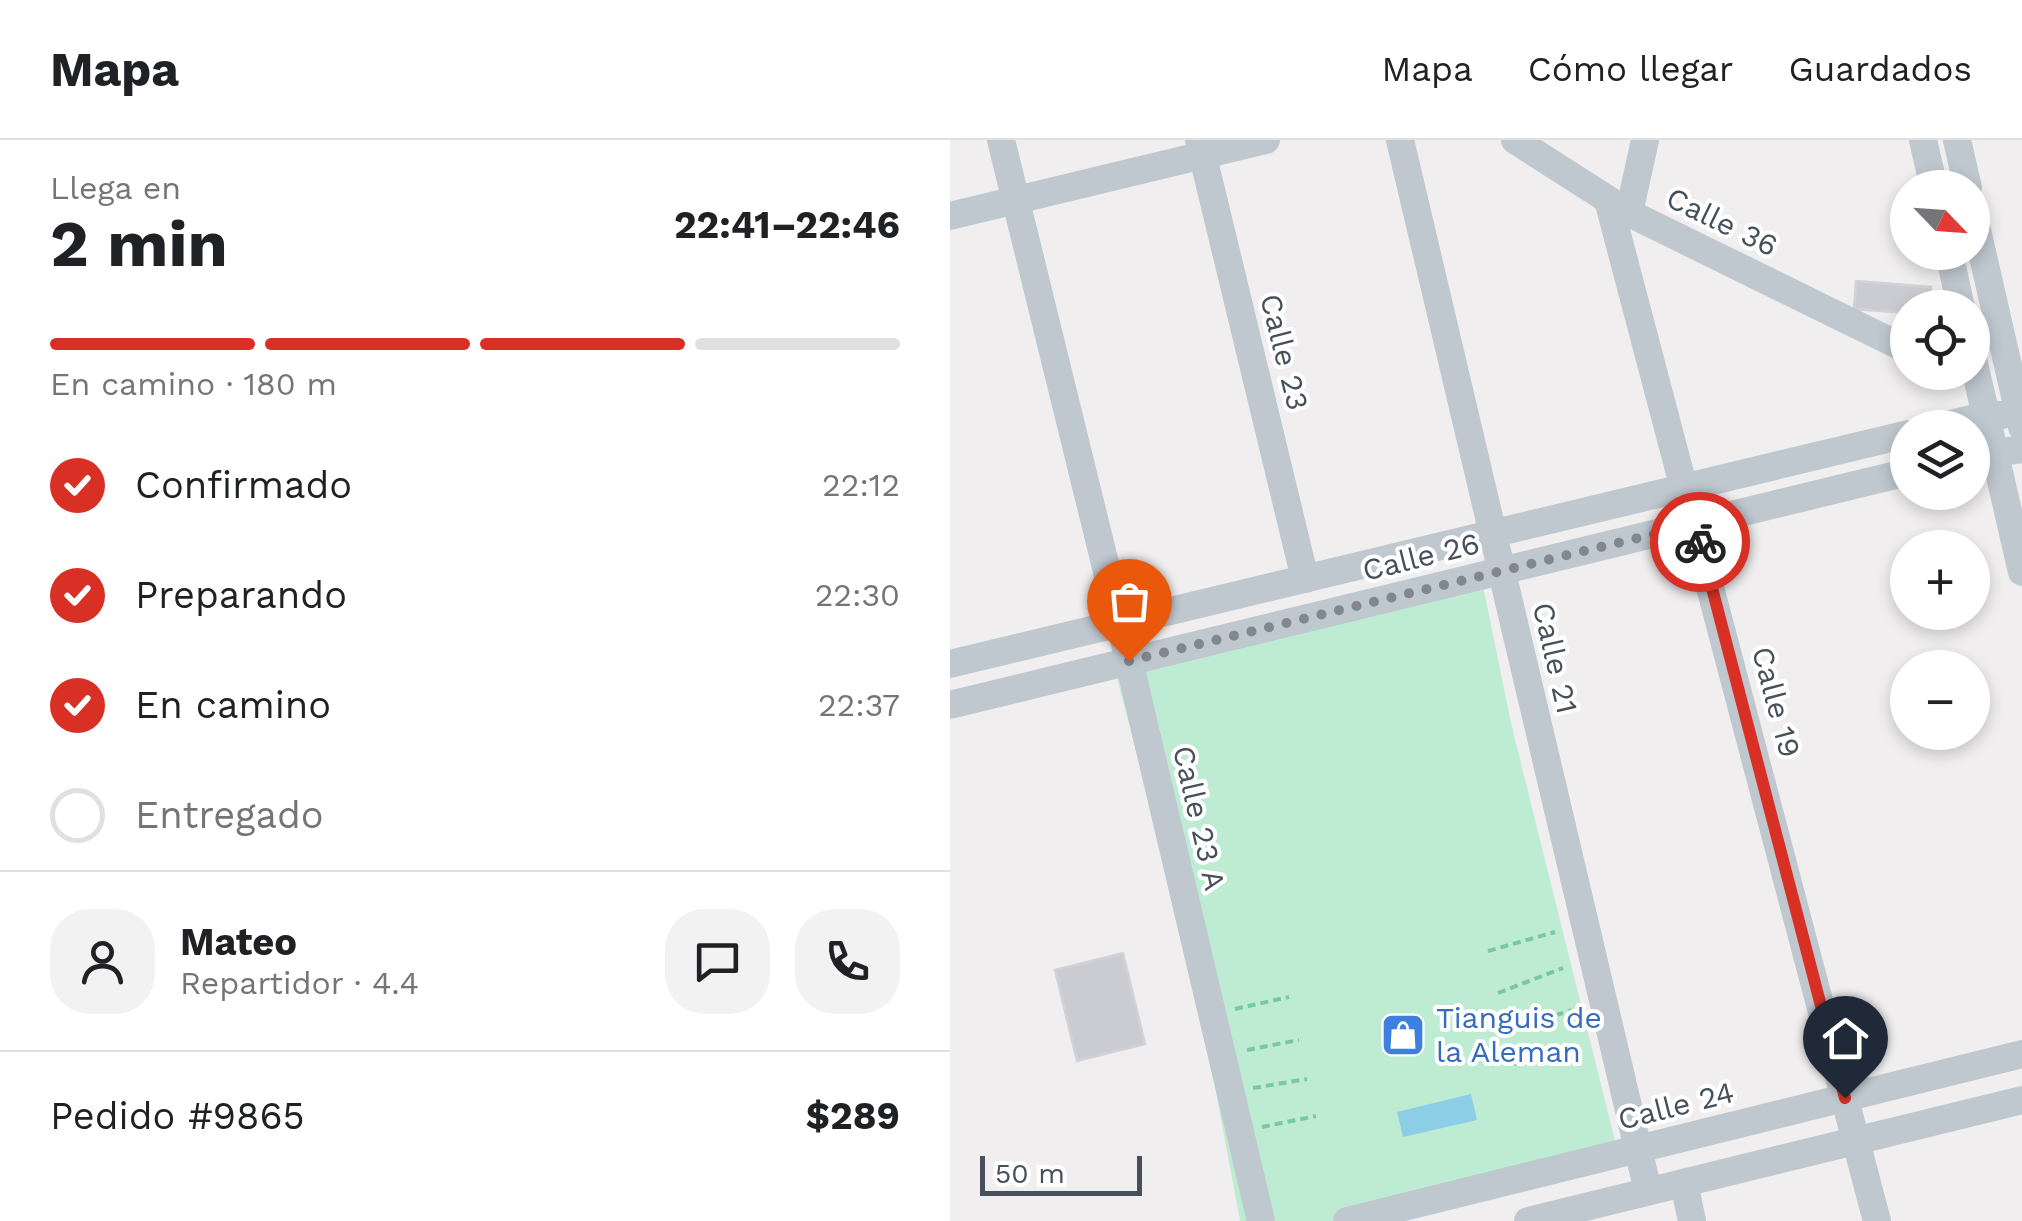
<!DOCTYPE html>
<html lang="es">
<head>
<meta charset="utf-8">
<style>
	body { margin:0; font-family:"Work Sans",sans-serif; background:#f2f2f2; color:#202124; height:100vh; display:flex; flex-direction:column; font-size:38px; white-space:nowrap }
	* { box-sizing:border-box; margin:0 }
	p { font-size:32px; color:#757577 }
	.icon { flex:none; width:55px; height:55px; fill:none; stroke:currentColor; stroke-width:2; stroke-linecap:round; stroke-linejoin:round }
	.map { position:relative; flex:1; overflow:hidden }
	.side { display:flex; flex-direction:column; background:#fff; width:950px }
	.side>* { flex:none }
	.needle { width:65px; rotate:115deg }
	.fabs { position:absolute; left:940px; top:30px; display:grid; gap:20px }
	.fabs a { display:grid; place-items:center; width:100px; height:100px; border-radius:50%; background:#fff; box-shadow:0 5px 15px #0003; font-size:50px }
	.scale { position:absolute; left:30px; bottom:25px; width:162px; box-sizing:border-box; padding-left:10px; border:5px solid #47505a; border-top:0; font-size:28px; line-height:35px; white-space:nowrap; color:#47505a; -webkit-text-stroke:8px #fff; paint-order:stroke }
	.pin { position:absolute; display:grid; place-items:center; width:85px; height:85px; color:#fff; margin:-102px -42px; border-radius:50% 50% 50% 0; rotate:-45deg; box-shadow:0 0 10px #0007 }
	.pin .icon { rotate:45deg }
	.courier { position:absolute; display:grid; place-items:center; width:100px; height:100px; margin:-50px; border:8px solid #d93025; border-radius:50%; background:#fff; color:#222; box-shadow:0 2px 12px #0007 }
	.headline em { font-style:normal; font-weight:700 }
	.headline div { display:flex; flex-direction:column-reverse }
	.headline { display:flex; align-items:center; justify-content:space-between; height:170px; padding:0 50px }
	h1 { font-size:65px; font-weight:700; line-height:75px }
	.bar { display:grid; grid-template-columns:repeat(4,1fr); gap:15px 10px; align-content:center; height:120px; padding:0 50px }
	.bar i { height:12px; border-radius:8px; background:#e0e0e0 }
	.bar .current { background:#d93025 }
	.bar p { grid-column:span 4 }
	.line { display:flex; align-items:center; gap:25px; padding:0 50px; border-top:2px solid #e0e0e0 }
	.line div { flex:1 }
	.round { display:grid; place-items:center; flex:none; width:105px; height:105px; border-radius:40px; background:#f2f2f2 }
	ol { padding:0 50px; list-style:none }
	li { display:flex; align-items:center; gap:30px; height:110px }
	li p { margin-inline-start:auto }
	li .icon { padding:10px; border-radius:50%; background:#d93025; color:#fff; stroke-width:4 }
	li:last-child { color:#757577 }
	li i { width:55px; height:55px; border:5px solid #e0e0e0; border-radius:50% }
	header { display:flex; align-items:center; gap:60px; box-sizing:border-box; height:140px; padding:0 50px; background:#fff; border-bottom:2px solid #e0e0e0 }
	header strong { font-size:48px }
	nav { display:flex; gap:55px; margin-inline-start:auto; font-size:35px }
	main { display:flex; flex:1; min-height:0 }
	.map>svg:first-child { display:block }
	.green { fill:#beecd3 }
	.water { fill:#8dcee7 }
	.building { fill:#cbccd2; stroke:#d2d3d9; stroke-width:2.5 }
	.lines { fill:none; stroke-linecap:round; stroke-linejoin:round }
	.path { stroke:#78c8a6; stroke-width:4; stroke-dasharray:8 5; stroke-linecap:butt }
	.minor { stroke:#bfc7cf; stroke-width:28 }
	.done { stroke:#82878e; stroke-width:10; stroke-dasharray:0 18 }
	.route { stroke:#d93025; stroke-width:12 }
	.labels { text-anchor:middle; stroke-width:8; stroke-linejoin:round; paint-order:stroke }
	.street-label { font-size:30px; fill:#47505a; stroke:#fff }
	.shop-label { font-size:30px; fill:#366cbe; stroke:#fff; text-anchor:start }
</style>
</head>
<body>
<header>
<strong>Mapa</strong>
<nav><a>Mapa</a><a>Cómo llegar</a><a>Guardados</a></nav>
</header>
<main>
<section class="side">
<div class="headline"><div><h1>2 min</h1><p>Llega en</p></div><em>22:41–22:46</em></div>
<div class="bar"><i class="current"></i><i class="current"></i><i class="current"></i><i></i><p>En camino · 180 m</p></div>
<ol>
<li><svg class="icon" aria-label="check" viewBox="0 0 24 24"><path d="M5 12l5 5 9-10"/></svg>Confirmado<p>22:12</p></li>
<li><svg class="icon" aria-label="check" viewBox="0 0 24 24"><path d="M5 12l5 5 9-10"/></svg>Preparando<p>22:30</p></li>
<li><svg class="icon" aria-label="check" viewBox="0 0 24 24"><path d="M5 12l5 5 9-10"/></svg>En camino<p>22:37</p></li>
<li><i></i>Entregado</li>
</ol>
<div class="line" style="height:180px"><a class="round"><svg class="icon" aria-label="person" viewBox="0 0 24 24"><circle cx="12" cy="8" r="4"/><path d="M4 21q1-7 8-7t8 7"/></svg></a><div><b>Mateo</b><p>Repartidor · 4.4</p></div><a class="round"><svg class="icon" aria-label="chat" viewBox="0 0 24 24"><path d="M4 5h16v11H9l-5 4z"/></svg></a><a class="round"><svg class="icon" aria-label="phone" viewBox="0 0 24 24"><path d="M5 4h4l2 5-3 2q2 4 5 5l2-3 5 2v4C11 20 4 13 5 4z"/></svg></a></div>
<div class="line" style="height:130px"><div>Pedido #9865</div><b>$289</b></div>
</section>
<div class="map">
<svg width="1072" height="1081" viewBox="0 0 1072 1081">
	<rect width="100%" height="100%" fill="#f0eeee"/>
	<polygon class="green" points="532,441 561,583 670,1021 427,1081 290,1081 241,819 164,527"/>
	<polygon class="water" points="521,954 527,980 453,997 447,972"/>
	<g class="building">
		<polygon points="906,141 981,147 980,168 958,168 958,173 904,169"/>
		<polygon points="173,813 195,904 127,921 105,830"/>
	</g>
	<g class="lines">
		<g class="path">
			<polyline points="538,811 605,792"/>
			<polyline points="548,853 613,828"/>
			<polyline points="285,869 339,857"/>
			<polyline points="556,891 622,870"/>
			<polyline points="297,910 349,900"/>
			<polyline points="564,924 631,908"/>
			<polyline points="303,948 357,939"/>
			<polyline points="312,987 366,976"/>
		</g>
		<g class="minor">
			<polyline points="51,0 179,521 311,1081"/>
			<polyline points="249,0 355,439"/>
			<polyline points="450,0 698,1051"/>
			<polyline points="565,0 679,73 958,210"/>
			<polyline points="973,0 984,48"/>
			<polyline points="1007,0 1018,48"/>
			<polyline points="658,60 927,1081"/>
			<polyline points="1022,68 1072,287"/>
			<polyline points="679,73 695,0"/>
			<polyline points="0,76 316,0"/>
			<polyline points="999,112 1011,168"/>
			<polyline points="1022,215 1072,432"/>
			<polyline points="985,288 1036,275 1052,275"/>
			<polyline points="1022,316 1072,309"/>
			<polyline points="0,524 958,294"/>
			<polyline points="0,565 958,332"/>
			<polyline points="734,1043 742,1081"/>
			<polyline points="397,1081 1072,914"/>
			<polyline points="578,1081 1072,960"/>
		</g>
	</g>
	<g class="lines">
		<polyline class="done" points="179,521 746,384 750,402"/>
		<polyline class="route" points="750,402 895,958"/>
	</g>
	<defs>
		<symbol id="shop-square" viewBox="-11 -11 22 22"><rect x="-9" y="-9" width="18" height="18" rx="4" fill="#3f7fe0" stroke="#fff"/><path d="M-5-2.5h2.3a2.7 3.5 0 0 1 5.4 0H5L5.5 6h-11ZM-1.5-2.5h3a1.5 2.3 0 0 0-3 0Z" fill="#fff"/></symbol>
	</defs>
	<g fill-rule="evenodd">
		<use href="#shop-square" x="428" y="870" width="50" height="50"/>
	</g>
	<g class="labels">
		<g class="street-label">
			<text transform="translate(772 82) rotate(26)" y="10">Calle 36</text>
			<text transform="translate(334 212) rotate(76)" y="10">Calle 23</text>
			<text transform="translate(471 417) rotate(-14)" y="10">Calle 26</text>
			<text transform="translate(605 518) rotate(77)" y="10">Calle 21</text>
			<text transform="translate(826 562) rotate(75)" y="10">Calle 19</text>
			<text transform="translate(249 678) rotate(77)" y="10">Calle 23 A</text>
			<text transform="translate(726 966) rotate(-14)" y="10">Calle 24</text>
		</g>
		<g class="shop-label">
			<text x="486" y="888">Tianguis de<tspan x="486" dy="34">la Aleman</tspan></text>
		</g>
	</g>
</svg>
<div class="fabs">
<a><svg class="needle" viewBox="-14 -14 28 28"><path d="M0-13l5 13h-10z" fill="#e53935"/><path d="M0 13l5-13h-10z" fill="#757577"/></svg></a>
<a><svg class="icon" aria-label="locate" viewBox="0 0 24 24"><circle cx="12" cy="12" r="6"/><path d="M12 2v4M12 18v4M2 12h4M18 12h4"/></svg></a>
<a><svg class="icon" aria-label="layers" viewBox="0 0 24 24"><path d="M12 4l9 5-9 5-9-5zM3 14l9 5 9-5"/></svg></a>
<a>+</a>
<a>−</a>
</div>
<div class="scale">50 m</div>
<div class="pin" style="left:179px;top:521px;background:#ea580c"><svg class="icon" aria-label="bag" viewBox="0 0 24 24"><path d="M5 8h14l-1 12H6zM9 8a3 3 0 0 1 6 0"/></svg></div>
<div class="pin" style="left:895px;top:958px;background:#1f2937"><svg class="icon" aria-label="home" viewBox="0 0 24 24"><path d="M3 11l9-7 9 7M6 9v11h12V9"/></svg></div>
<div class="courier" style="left:750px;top:402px"><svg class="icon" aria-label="bike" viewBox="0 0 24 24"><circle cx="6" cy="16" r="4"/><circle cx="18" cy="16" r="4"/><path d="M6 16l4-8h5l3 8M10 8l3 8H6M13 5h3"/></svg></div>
</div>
</main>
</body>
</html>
